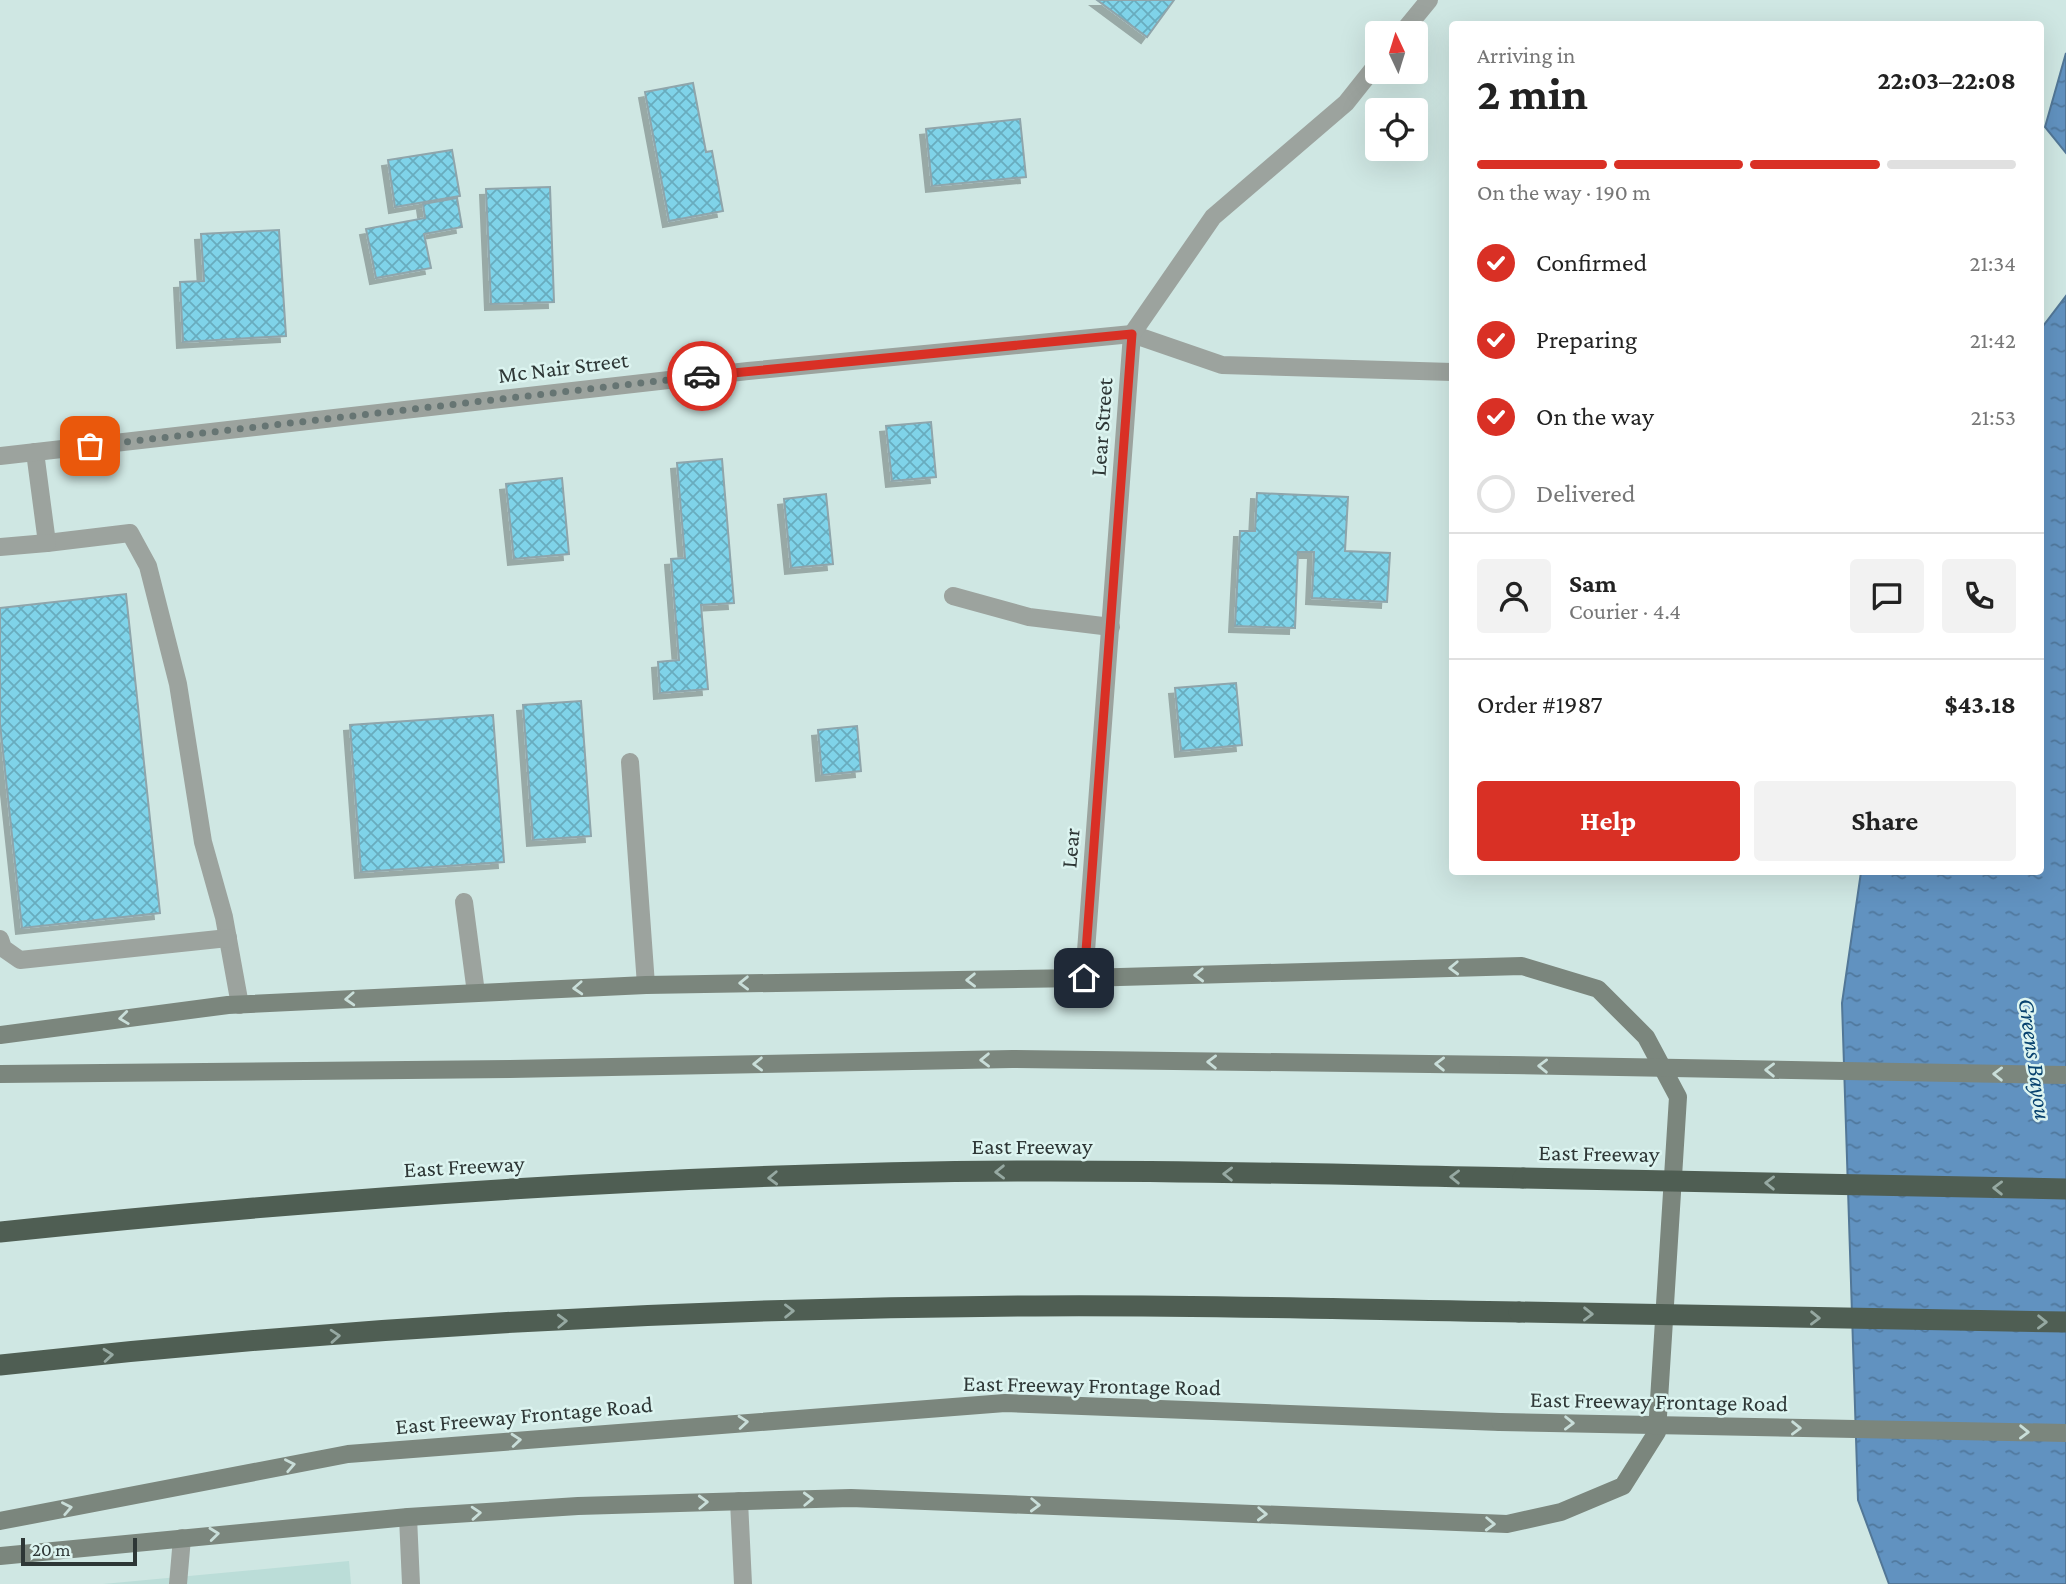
<!DOCTYPE html>
<html lang="en">
<head>
<meta charset="utf-8">
<style>
	body { margin:0; font-family:"Crimson Pro",serif; background:#f2f2f2; color:#222; height:100vh; display:flex; flex-direction:column; font-size:26px; white-space:nowrap }
	* { box-sizing:border-box; margin:0 }
	p { font-size:23px; color:#767676 }
	.icon { flex:none; width:38px; height:38px; fill:none; stroke:currentColor; stroke-width:2; stroke-linecap:round; stroke-linejoin:round }
	.map { position:relative; flex:1; overflow:hidden }
	.drawer { position:absolute; left:1449px; top:21px; width:595px; height:854px; display:flex; flex-direction:column; background:#fff; border-radius:7px; box-shadow:0 7px 28px #0002 }
	.drawer>* { flex:none }
	.needle { width:46px; rotate:356deg }
	.buttons { position:absolute; left:1365px; top:21px; display:grid; gap:14px }
	.buttons a { display:grid; place-items:center; width:63px; height:63px; border-radius:7px; background:#fff; box-shadow:0 7px 28px #0002; font-size:35px }
	.scale { position:absolute; left:21px; bottom:18px; width:116px; box-sizing:border-box; padding-left:7px; border:4px solid #2e3736; border-top:0; font-size:19px; line-height:24px; white-space:nowrap; color:#2e3736; -webkit-text-stroke:5px #dcf4f0; paint-order:stroke }
	.pin { position:absolute; display:grid; place-items:center; width:60px; height:60px; color:#fff; margin:-30px; border-radius:14px; box-shadow:0 4px 10px #0006 }
	.courier { position:absolute; display:grid; place-items:center; width:70px; height:70px; margin:-35px; border:5px solid #d93025; border-radius:50%; background:#fff; color:#222; box-shadow:0 2px 9px #0007 }
	.summary em { font-style:normal; font-weight:700 }
	.summary div { display:flex; flex-direction:column-reverse }
	.summary { display:flex; align-items:center; justify-content:space-between; height:119px; padding:0 28px }
	h1 { font-size:46px; font-weight:700; line-height:52px }
	.bar { display:grid; grid-template-columns:repeat(4,1fr); gap:10px 7px; align-content:center; height:84px; padding:0 28px }
	.bar i { height:9px; border-radius:5px; background:#e0e0e0 }
	.bar .selected { background:#d93025 }
	.bar p { grid-column:span 4 }
	.line { display:flex; align-items:center; gap:18px; padding:0 28px; border-top:2px solid #e0e0e0 }
	.line div { flex:1 }
	.round { display:grid; place-items:center; flex:none; width:74px; height:74px; border-radius:7px; background:#f2f2f2 }
	ol { padding:0 28px; list-style:none }
	li { display:flex; align-items:center; gap:21px; height:77px }
	li p { margin-inline-start:auto }
	li .icon { padding:7px; border-radius:50%; background:#d93025; color:#fff; stroke-width:4 }
	li:last-child { color:#767676 }
	li i { width:38px; height:38px; border:4px solid #e0e0e0; border-radius:50% }
	.cta { display:flex; gap:14px; margin-top:auto; padding:14px 28px }
	.cta a { flex:1; height:80px; border-radius:7px; background:#d93025; color:#fff; font-size:28px; font-weight:700; line-height:80px; text-align:center }
	.cta a+a { background:#f2f2f2; color:#222 }
	.map>svg:first-child { display:block }
	.built { fill:#bbddd8 }
	.water { fill:url(#water-ripples); stroke:#527797; stroke-width:2 }
	.building { fill:url(#building-cross-hatch); stroke:#8fa5ab; stroke-width:2; filter:url(#shadow) }
	.lines { fill:none; stroke-linecap:round; stroke-linejoin:round }
	.service { stroke:#9ca39e; stroke-width:18 }
	.minor { stroke:#9ca39e; stroke-width:18 }
	.secondary { stroke:#7b867d; stroke-width:18 }
	.motorway { stroke:#4f5e53; stroke-width:21 }
	.secondary-bridge { stroke:#7b867d; stroke-width:18 }
	.motorway-bridge { stroke:#4f5e53; stroke-width:21 }
	.oneway { stroke:#c9ded9 }
	.oneway2 { stroke:#96a9a2 }
	.done { stroke:#667573; stroke-width:7; stroke-dasharray:0 12.6 }
	.route { stroke:#d93025; stroke-width:9 }
	.labels { text-anchor:middle; stroke-width:5; stroke-linejoin:round; paint-order:stroke }
	.street-label { font-size:23px; fill:#2e3736; stroke:#dcf4f0 }
	.water-label { font-size:24px; font-style:italic; fill:#07426e; stroke:#dcf4f0 }
</style>
</head>
<body>
<div class="map">
<svg width="2066" height="1584" viewBox="0 0 2066 1584">
	<defs>
		<pattern id="water-ripples" width="26" height="14" patternUnits="userSpaceOnUse" patternTransform="scale(1.75)"><rect width="26" height="14" fill="#6192c0"/><path d="M2 4q2-2 4 0t4 0M15 11q2-2 4 0t4 0" fill="none" stroke="#50789d"/></pattern>
		<pattern id="building-cross-hatch" width="8" height="8" patternUnits="userSpaceOnUse" patternTransform="scale(1.75)"><rect width="8" height="8" fill="#7fd3e9"/><path d="M0 0l8 8M0 8l8-8" fill="none" stroke="#68acbe"/></pattern>
		<filter id="shadow"><feDropShadow dx="-6" dy="6" stdDeviation="0" flood-color="#0004"/></filter>
	</defs>
	<rect width="100%" height="100%" fill="#cfe7e3"/>
	<polygon class="built" points="349,1561 351,1584 103,1584"/>
	<g class="water">
		<polygon points="2066,53 2066,153 2045,127"/>
		<polygon points="2066,296 2066,1584 1889,1584 1858,1500 1842,1003 1861,872 2040,872 2040,330"/>
	</g>
	<g class="building">
		<polygon points="1097,0 1174,0 1147,37"/>
		<polygon points="693,83 706,152 712,151 723,211 669,221 645,92"/>
		<polygon points="1020,119 1026,177 932,186 926,129"/>
		<polygon points="452,150 460,196 395,207 388,160"/>
		<polygon points="550,187 554,302 491,304 486,189"/>
		<polygon points="457,198 462,227 424,234 431,268 376,278 366,229 425,218 423,204"/>
		<polygon points="279,230 286,336 183,342 180,282 204,281 201,234"/>
		<polygon points="931,422 936,477 892,481 886,426"/>
		<polygon points="722,459 734,603 701,605 708,689 660,693 658,662 679,660 671,559 685,558 677,463"/>
		<polygon points="562,478 569,554 514,559 506,484"/>
		<polygon points="1257,493 1348,497 1345,551 1390,553 1387,602 1312,598 1314,552 1298,552 1295,628 1235,626 1240,531 1255,531"/>
		<polygon points="826,494 833,564 791,568 784,499"/>
		<polygon points="126,594 160,913 22,928 0,724 0,608"/>
		<polygon points="1236,683 1242,745 1181,751 1175,688"/>
		<polygon points="581,701 591,836 533,840 523,705"/>
		<polygon points="493,715 504,862 361,872 350,725"/>
		<polygon points="857,726 861,771 822,775 818,730"/>
	</g>
	<g class="lines">
		<g class="service">
			<polyline points="1132,334 1222,365 1452,372"/>
			<polyline points="35,452 47,543 130,533 148,566 178,684 203,842 224,917 240,1005"/>
			<polyline points="0,547 47,543"/>
			<polyline points="953,596 1029,617 1111,627"/>
			<polyline points="630,762 646,985"/>
			<polyline points="464,902 476,993"/>
			<polyline points="0,939 3,948 20,960 228,938"/>
			<polyline points="739,1501 743,1584"/>
			<polyline points="408,1517 411,1584"/>
			<polyline points="178,1584 182,1538"/>
		</g>
		<g class="minor">
			<polyline points="1402,33 1429,0"/>
			<polyline points="0,456 748,371 1132,334"/>
			<polyline points="1084,978 1132,334 1213,217 1346,103 1377,64"/>
		</g>
		<g class="secondary">
			<polyline points="0,1035 228,1005 646,985 1084,978 1522,966 1598,989 1646,1037 1678,1097 1657,1432 1623,1486 1561,1512 1507,1524 851,1498 578,1506 408,1517 0,1556"/>
			<polyline points="0,1074 510,1069 1012,1059 1508,1065"/>
			<polyline points="0,1521 348,1454 1005,1403 1500,1422"/>
		</g>
		<g class="motorway">
			<path d="M0,1232c338,-35 678,-59 1017,-61 169,-1 338,4 506,7"/>
			<path d="M0,1365c339,-37 682,-57 1022,-59 166,-2 332,4 497,6"/>
		</g>
		<g class="secondary-bridge">
			<polyline points="1508,1065 2066,1075"/>
			<polyline points="1500,1422 2066,1433"/>
		</g>
		<g class="motorway-bridge">
			<polyline points="1523,1178 2066,1189"/>
			<polyline points="1519,1312 2066,1322"/>
		</g>
	</g>
	<defs><path id="oneway-chevron" d="M-2-3.5L2.5 0L-2 3.5" fill="none" stroke-width="1.6" stroke-linecap="round" stroke-linejoin="round" transform="scale(1.75)"/></defs>
	<g class="oneway">
		<use href="#oneway-chevron" transform="translate(1454 968) rotate(178)"/>
		<use href="#oneway-chevron" transform="translate(1199 975) rotate(178)"/>
		<use href="#oneway-chevron" transform="translate(971 980) rotate(179)"/>
		<use href="#oneway-chevron" transform="translate(744 983) rotate(179)"/>
		<use href="#oneway-chevron" transform="translate(578 988) rotate(177)"/>
		<use href="#oneway-chevron" transform="translate(350 999) rotate(177)"/>
		<use href="#oneway-chevron" transform="translate(124 1018) rotate(173)"/>
		<use href="#oneway-chevron" transform="translate(985 1060) rotate(179)"/>
		<use href="#oneway-chevron" transform="translate(1212 1062) rotate(-179)"/>
		<use href="#oneway-chevron" transform="translate(758 1064) rotate(179)"/>
		<use href="#oneway-chevron" transform="translate(1440 1064) rotate(-179)"/>
		<use href="#oneway-chevron" transform="translate(1543 1066) rotate(-179)"/>
		<use href="#oneway-chevron" transform="translate(1770 1070) rotate(-179)"/>
		<use href="#oneway-chevron" transform="translate(1998 1074) rotate(-179)"/>
		<use href="#oneway-chevron" transform="translate(743 1422) rotate(-5)"/>
		<use href="#oneway-chevron" transform="translate(1569 1423) rotate(1)"/>
		<use href="#oneway-chevron" transform="translate(1796 1428) rotate(1)"/>
		<use href="#oneway-chevron" transform="translate(2024 1432) rotate(1)"/>
		<use href="#oneway-chevron" transform="translate(516 1440) rotate(-5)"/>
		<use href="#oneway-chevron" transform="translate(290 1465) rotate(-11)"/>
		<use href="#oneway-chevron" transform="translate(808 1499) rotate(-2)"/>
		<use href="#oneway-chevron" transform="translate(703 1502) rotate(-2)"/>
		<use href="#oneway-chevron" transform="translate(1035 1505) rotate(2)"/>
		<use href="#oneway-chevron" transform="translate(67 1508) rotate(-11)"/>
		<use href="#oneway-chevron" transform="translate(476 1513) rotate(-4)"/>
		<use href="#oneway-chevron" transform="translate(1262 1514) rotate(2)"/>
		<use href="#oneway-chevron" transform="translate(1490 1524) rotate(2)"/>
		<use href="#oneway-chevron" transform="translate(214 1534) rotate(-6)"/>
	</g>
	<g class="oneway2">
		<use href="#oneway-chevron" transform="translate(1000 1172) rotate(179)"/>
		<use href="#oneway-chevron" transform="translate(1228 1174) rotate(-179)"/>
		<use href="#oneway-chevron" transform="translate(1455 1177) rotate(-179)"/>
		<use href="#oneway-chevron" transform="translate(773 1178) rotate(178)"/>
		<use href="#oneway-chevron" transform="translate(1770 1183) rotate(-179)"/>
		<use href="#oneway-chevron" transform="translate(1998 1188) rotate(-179)"/>
		<use href="#oneway-chevron" transform="translate(789 1311) rotate(-1)"/>
		<use href="#oneway-chevron" transform="translate(1588 1314) rotate(1)"/>
		<use href="#oneway-chevron" transform="translate(1815 1318) rotate(1)"/>
		<use href="#oneway-chevron" transform="translate(562 1321) rotate(-2)"/>
		<use href="#oneway-chevron" transform="translate(2042 1322) rotate(1)"/>
		<use href="#oneway-chevron" transform="translate(335 1336) rotate(-4)"/>
		<use href="#oneway-chevron" transform="translate(108 1355) rotate(-5)"/>
	</g>
	<g class="lines">
		<polyline class="done" points="90,446 702,376"/>
		<polyline class="route" points="702,376 1132,334 1084,978"/>
	</g>
	<g class="labels">
		<g class="street-label">
			<text transform="translate(563 367) rotate(-7)" y="8">Mc Nair Street</text>
			<text transform="translate(1101 427) rotate(-86)" y="8">Lear Street</text>
			<text transform="translate(1070 848) rotate(-85)" y="8">Lear</text>
			<text x="1032" y="1154">East Freeway</text>
			<text transform="translate(1599 1153) rotate(1)" y="8">East Freeway</text>
			<text transform="translate(464 1166) rotate(-3)" y="8">East Freeway</text>
			<text transform="translate(1092 1385) rotate(1)" y="8">East Freeway Frontage Road</text>
			<text transform="translate(1659 1401) rotate(1)" y="8">East Freeway Frontage Road</text>
			<text transform="translate(524 1415) rotate(-5)" y="8">East Freeway Frontage Road</text>
		</g>
		<g class="water-label">
			<text transform="translate(2035 1059) rotate(82)" y="8">Greens Bayou</text>
		</g>
	</g>
</svg>
<div class="buttons">
<a><svg class="needle" viewBox="-14 -14 28 28"><path d="M0-13l5 13h-10z" fill="#e53935"/><path d="M0 13l5-13h-10z" fill="#767676"/></svg></a>
<a><svg class="icon" aria-label="locate" viewBox="0 0 24 24"><circle cx="12" cy="12" r="6"/><path d="M12 2v4M12 18v4M2 12h4M18 12h4"/></svg></a>
</div>
<div class="scale">20 m</div>
<div class="pin" style="left:90px;top:446px;background:#ea580c"><svg class="icon" aria-label="bag" viewBox="0 0 24 24"><path d="M5 8h14l-1 12H6zM9 8a3 3 0 0 1 6 0"/></svg></div>
<div class="pin" style="left:1084px;top:978px;background:#1f2937"><svg class="icon" aria-label="home" viewBox="0 0 24 24"><path d="M3 11l9-7 9 7M6 9v11h12V9"/></svg></div>
<div class="courier" style="left:702px;top:376px"><svg class="icon" aria-label="car" viewBox="0 0 24 24"><path d="M5 17H2v-5l4-1 3-4h7l3 4 3 1v5h-3M9 17h6M6 11h13"/><circle cx="7" cy="17" r="2"/><circle cx="17" cy="17" r="2"/></svg></div>
<section class="drawer">
<div class="summary"><div><h1>2 min</h1><p>Arriving in</p></div><em>22:03–22:08</em></div>
<div class="bar"><i class="selected"></i><i class="selected"></i><i class="selected"></i><i></i><p>On the way · 190 m</p></div>
<ol>
<li><svg class="icon" aria-label="check" viewBox="0 0 24 24"><path d="M5 12l5 5 9-10"/></svg>Confirmed<p>21:34</p></li>
<li><svg class="icon" aria-label="check" viewBox="0 0 24 24"><path d="M5 12l5 5 9-10"/></svg>Preparing<p>21:42</p></li>
<li><svg class="icon" aria-label="check" viewBox="0 0 24 24"><path d="M5 12l5 5 9-10"/></svg>On the way<p>21:53</p></li>
<li><i></i>Delivered</li>
</ol>
<div class="line" style="height:126px"><a class="round"><svg class="icon" aria-label="person" viewBox="0 0 24 24"><circle cx="12" cy="8" r="4"/><path d="M4 21q1-7 8-7t8 7"/></svg></a><div><b>Sam</b><p>Courier · 4.4</p></div><a class="round"><svg class="icon" aria-label="chat" viewBox="0 0 24 24"><path d="M4 5h16v11H9l-5 4z"/></svg></a><a class="round"><svg class="icon" aria-label="phone" viewBox="0 0 24 24"><path d="M5 4h4l2 5-3 2q2 4 5 5l2-3 5 2v4C11 20 4 13 5 4z"/></svg></a></div>
<div class="line" style="height:91px"><div>Order #1987</div><b>$43.18</b></div>
<div class="cta"><a>Help</a><a>Share</a></div>
</section>
</div>
</body>
</html>
